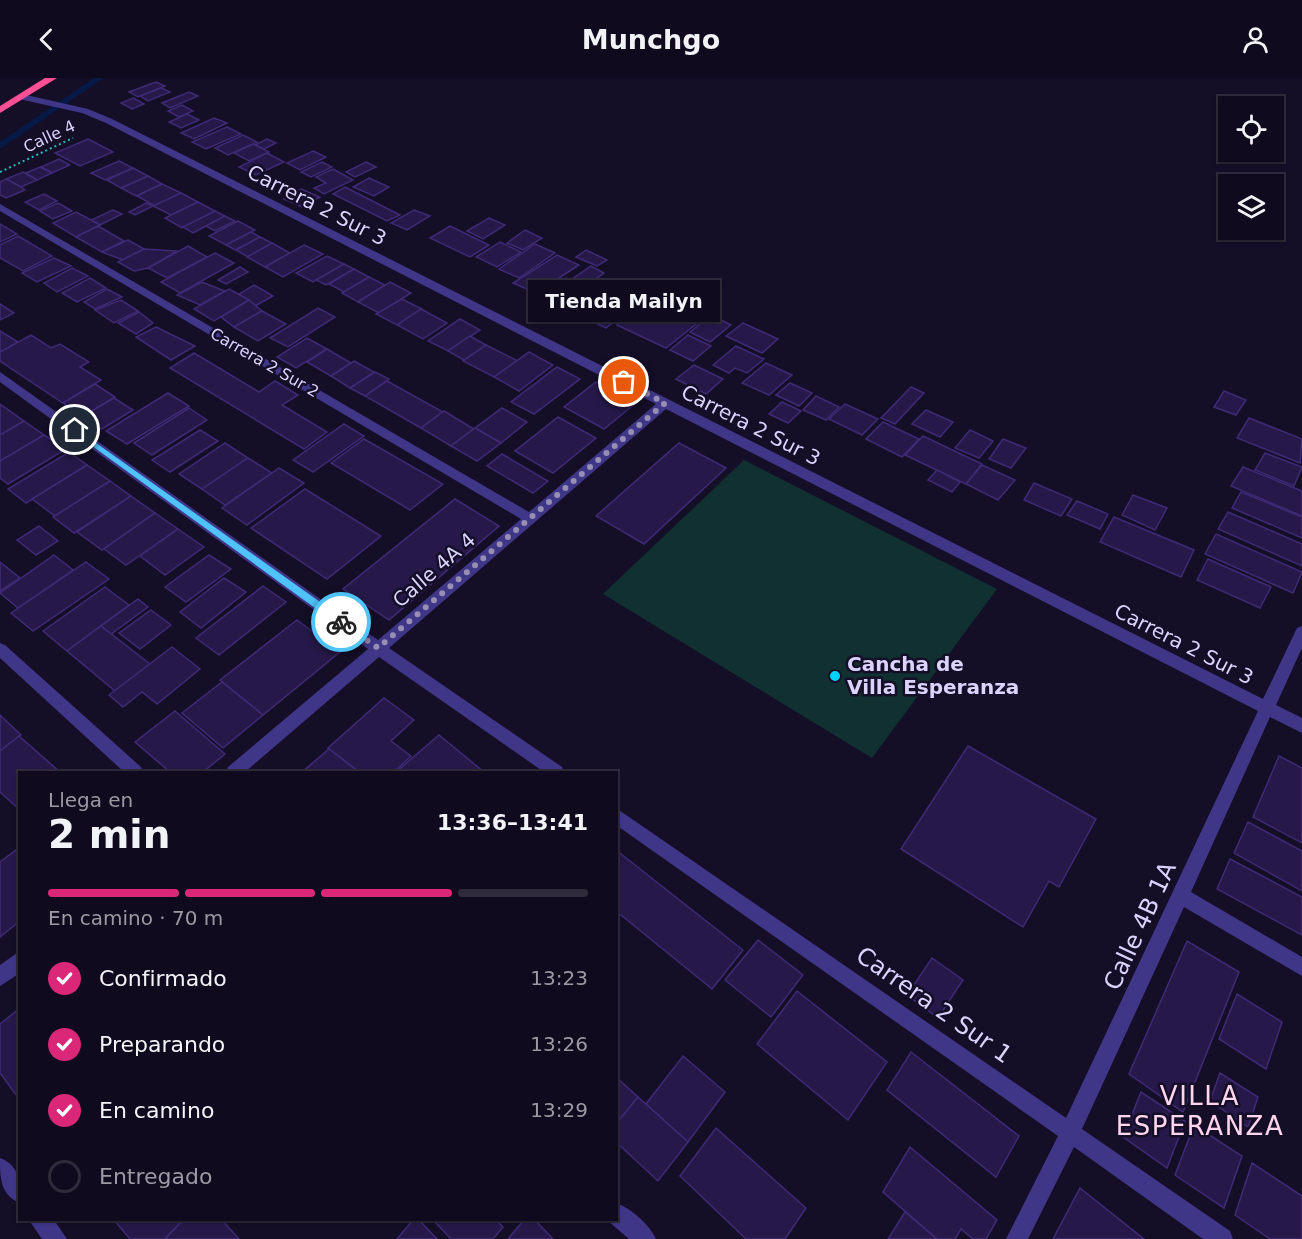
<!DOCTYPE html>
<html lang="es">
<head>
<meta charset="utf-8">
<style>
	body { margin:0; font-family:"DejaVu Sans",sans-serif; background:#1d182a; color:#f1f3f6; height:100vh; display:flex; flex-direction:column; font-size:22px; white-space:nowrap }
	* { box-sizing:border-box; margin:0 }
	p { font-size:20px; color:#9b9aa4 }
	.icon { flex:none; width:33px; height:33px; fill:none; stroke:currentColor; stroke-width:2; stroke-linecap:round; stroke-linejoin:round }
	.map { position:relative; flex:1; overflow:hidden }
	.side { position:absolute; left:18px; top:693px; width:600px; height:450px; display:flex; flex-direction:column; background:#0f0a1d; border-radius:0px; box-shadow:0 2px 4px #0004,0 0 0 2px #2f2b3b }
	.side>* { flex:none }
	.controls { position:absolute; left:1218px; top:18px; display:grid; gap:12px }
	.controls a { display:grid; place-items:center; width:66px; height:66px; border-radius:0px; background:#0f0a1d; box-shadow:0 2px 4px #0004,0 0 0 2px #2f2b3b; font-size:30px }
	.pin { position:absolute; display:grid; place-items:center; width:51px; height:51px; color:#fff; margin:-26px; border:3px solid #fff; border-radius:50%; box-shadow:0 2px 6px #0007 }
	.courier { position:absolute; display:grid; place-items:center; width:60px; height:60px; margin:-30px; border:4px solid #4fc3f7; border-radius:50%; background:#fff; color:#222; box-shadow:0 2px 8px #0007 }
	.bubble { position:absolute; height:42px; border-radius:0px; background:#0f0a1d; box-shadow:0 2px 4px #0004,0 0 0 2px #2f2b3b; font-size:20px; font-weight:800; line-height:42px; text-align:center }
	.overview em { font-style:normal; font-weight:800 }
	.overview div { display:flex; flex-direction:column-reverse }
	.overview { display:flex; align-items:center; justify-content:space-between; height:102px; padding:0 30px }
	h1 { font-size:39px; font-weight:800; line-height:45px }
	.bar { display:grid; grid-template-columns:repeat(4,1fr); gap:9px 6px; align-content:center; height:72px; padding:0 30px }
	.bar i { height:8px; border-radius:4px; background:#2f2b3b }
	.bar .selected { background:#db2777 }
	.bar p { grid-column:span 4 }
	ol { padding:0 30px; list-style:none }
	li { display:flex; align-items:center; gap:18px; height:66px }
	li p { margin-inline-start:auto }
	li .icon { padding:6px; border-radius:50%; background:#db2777; color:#fff; stroke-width:4 }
	li:last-child { color:#9b9aa4 }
	li i { width:33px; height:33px; border:3px solid #2f2b3b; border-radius:50% }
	header { display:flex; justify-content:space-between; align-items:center; height:78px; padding:0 30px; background:#0f0a1d; font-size:27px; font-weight:800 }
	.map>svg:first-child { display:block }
	.green { fill:#103031 }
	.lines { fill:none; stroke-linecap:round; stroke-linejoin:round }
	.stream { fill:#071946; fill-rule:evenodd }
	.building { fill:#261949; stroke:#3f2a76; stroke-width:1.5 }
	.path { stroke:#28bcbe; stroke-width:2; stroke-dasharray:2 3; stroke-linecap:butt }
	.minor { fill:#403688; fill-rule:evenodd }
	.highway { fill:#ff4f95; fill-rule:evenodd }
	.route { fill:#4fc3f7 }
	.done { stroke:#968fb3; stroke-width:6; stroke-dasharray:0 10.8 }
	.poi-dot { fill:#00d1ff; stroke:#140e27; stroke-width:2 }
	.labels { text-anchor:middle; stroke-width:5; stroke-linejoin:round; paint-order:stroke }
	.far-street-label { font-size:16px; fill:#dcd4ff; stroke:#140e27 }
	.street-label { font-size:20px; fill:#dcd4ff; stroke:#140e27 }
	.poi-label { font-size:20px; font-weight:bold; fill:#dcd4ff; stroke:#140e27; text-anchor:start }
	.near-street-label { font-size:24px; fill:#dcd4ff; stroke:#140e27 }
	.near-neighbourhood-label { font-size:26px; letter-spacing:1.5px; fill:#ffd6ed; stroke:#140e27 }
</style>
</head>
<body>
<header><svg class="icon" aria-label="back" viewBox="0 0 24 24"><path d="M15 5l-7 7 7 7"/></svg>Munchgo<svg class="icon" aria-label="person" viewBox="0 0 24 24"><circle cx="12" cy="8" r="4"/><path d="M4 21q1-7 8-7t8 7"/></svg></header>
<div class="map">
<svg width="1302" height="1161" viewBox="0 0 1302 1161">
	<rect width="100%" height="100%" fill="#140e27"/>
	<polygon class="green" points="744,382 997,511 872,680 603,516"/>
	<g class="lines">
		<polygon class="stream" points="94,0 104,0 0,71 0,64"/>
	</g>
	<g class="building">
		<polygon points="156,4 165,8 138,19 129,14"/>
		<polygon points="161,10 170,14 148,23 140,18"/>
		<polygon points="189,14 198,18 170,30 162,25"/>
		<polygon points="133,20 144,26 132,31 121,25"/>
		<polygon points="182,27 193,33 179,39 168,33"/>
		<polygon points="187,36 199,42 181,50 169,44"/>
		<polygon points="214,40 227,45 194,61 181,55"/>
		<polygon points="227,49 241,56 206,71 192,64"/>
		<polygon points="243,57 257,64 228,77 215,70"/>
		<polygon points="88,61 113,74 80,88 55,75"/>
		<polygon points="267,61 276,65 264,71 255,67"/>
		<polygon points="253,66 269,74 249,83 234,75"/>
		<polygon points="313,73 326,79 300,92 287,85"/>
		<polygon points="267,75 284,84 256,97 239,89"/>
		<polygon points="59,81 70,87 52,95 41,89"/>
		<polygon points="119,83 133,90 105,102 91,95"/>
		<polygon points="322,84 332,89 311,99 301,94"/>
		<polygon points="366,84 376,89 355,99 346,94"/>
		<polygon points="40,89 52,95 37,102 26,95"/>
		<polygon points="133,90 148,98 121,110 107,102"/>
		<polygon points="333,91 353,102 324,116 314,110 326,105 316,99"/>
		<polygon points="23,94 37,102 21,109 6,101"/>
		<polygon points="148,98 162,106 136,118 121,110"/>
		<polygon points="369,100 389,109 374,118 353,109"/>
		<polygon points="6,101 21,109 25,112 6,120 0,117 0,104"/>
		<polygon points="162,106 181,115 155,128 137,118"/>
		<polygon points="345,109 400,137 387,143 333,116"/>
		<polygon points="301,111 320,119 302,129 284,121"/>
		<polygon points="181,115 198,124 171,137 153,128"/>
		<polygon points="44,116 57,123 39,132 25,124"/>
		<polygon points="198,124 215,133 182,150 165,140"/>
		<polygon points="58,125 72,133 53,141 40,133"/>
		<polygon points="146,125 153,128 135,137 129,134"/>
		<polygon points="113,132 122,136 100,147 91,142"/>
		<polygon points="414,132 430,138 407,152 391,145"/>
		<polygon points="215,133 225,138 193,155 183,149"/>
		<polygon points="76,134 91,142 100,147 76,159 53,145"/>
		<polygon points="225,138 235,143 215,153 206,148"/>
		<polygon points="489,140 505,147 483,161 467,153"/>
		<polygon points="238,143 255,152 226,167 209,158"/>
		<polygon points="0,146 17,156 0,164"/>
		<polygon points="98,148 124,163 102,174 76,159"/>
		<polygon points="450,148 489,167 470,179 430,160"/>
		<polygon points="525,152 542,160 523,172 507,165"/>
		<polygon points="251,154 260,159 235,172 226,167"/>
		<polygon points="18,158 52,178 23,193 0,180 0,167"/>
		<polygon points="260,159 272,165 248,179 236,172"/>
		<polygon points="128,162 144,171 123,182 102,174"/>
		<polygon points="500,164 521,174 497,189 476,179"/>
		<polygon points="272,165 290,175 265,189 247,179"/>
		<polygon points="535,166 555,175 519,200 499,191"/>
		<polygon points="304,167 323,176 283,199 265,189"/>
		<polygon points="188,168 207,179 167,200 148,190"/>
		<polygon points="144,171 177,173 148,190 134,193 118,184"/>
		<polygon points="586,172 607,182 597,188 576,179"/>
		<polygon points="215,175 234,185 180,215 161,204"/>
		<polygon points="557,177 579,187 536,215 513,205"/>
		<polygon points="327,178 344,186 313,204 296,195"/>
		<polygon points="54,180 71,188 37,204 22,195"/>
		<polygon points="344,186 354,191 326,207 316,202"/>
		<polygon points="591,188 604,195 584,209 571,202"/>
		<polygon points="240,189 248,194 226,206 218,202"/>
		<polygon points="72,190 88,198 57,214 44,205"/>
		<polygon points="354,191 369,199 344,214 329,206"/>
		<polygon points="369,199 385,207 358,224 342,215"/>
		<polygon points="90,200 106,210 77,224 62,215"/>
		<polygon points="566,200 571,202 606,220 587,233 547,213"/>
		<polygon points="616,201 625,205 611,216 602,211"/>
		<polygon points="202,204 225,213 200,227 177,217"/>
		<polygon points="390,204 411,215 379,235 358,224"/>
		<polygon points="254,207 273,218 255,228 239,216"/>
		<polygon points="633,209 643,213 628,224 618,220"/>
		<polygon points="107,211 122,219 95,231 84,224"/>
		<polygon points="229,211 249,222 214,243 194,231"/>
		<polygon points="612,219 618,220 634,229 606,250 584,240"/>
		<polygon points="402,221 422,231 397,247 376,236"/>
		<polygon points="651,221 672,231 661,239 639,230"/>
		<polygon points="121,222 138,233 114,245 95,232"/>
		<polygon points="249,222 262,233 234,249 221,239"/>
		<polygon points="0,226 14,235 0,242"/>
		<polygon points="318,230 335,239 288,269 270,260"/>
		<polygon points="421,231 447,245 423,261 397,247"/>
		<polygon points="636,232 660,244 676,232 700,243 666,270 617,247"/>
		<polygon points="262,233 286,246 258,263 234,249"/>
		<polygon points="139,234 153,245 136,256 118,245"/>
		<polygon points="711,237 731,247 710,264 690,254"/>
		<polygon points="460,241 480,252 448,273 428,263"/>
		<polygon points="743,245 778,261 762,275 726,258"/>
		<polygon points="156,249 195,268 171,282 136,259"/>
		<polygon points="0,253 18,264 0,274"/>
		<polygon points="31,257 51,270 60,266 89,284 80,289 101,302 63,325 0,283 0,274"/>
		<polygon points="688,257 711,268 693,283 670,272"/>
		<polygon points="470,258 486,267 464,282 448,273"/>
		<polygon points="307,260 327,271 296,290 277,279"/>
		<polygon points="486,267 518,283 494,299 463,283"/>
		<polygon points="736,268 764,281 747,295 735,290 729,295 713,287"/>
		<polygon points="327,271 351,285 331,298 307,284"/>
		<polygon points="529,274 553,287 519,313 494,299"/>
		<polygon points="194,275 259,314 275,303 298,317 282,327 327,354 304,371 170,290"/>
		<polygon points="354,283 374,294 350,310 331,298"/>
		<polygon points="766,285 792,297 769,317 742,305"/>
		<polygon points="694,287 723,301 706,316 676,301"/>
		<polygon points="557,289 580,301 534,336 511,324"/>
		<polygon points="375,294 389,301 365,318 350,310"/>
		<polygon points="387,303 443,334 421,350 365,318"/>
		<polygon points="596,304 636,325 604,351 564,329"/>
		<polygon points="790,305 812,315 799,328 776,317"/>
		<polygon points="95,306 115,319 83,338 63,325"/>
		<polygon points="911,309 924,315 895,346 881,340"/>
		<polygon points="1224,313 1246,322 1236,337 1214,329"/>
		<polygon points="168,315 189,328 127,366 106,353"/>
		<polygon points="816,318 839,329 826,342 803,332"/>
		<polygon points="114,320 133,332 102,351 83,338"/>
		<polygon points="782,324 801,333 788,345 769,336"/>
		<polygon points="0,326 24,343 0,357"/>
		<polygon points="845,326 878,341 862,357 829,341"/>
		<polygon points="189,330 207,342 152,377 134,365"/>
		<polygon points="502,330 527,344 501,365 475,350"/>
		<polygon points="926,332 953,344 940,359 912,346"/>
		<polygon points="444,333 474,351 451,368 421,350"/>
		<polygon points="558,339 596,360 553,395 515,373"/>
		<polygon points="1249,340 1302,361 1300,385 1237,360"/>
		<polygon points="24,343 44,357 0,383 0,357"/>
		<polygon points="883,344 919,361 902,379 866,361"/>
		<polygon points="344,346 364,358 313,394 293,382"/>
		<polygon points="475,350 501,365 477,383 451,368"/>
		<polygon points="200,352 218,363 170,394 152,382"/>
		<polygon points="970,352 993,363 979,380 955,370"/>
		<polygon points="44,357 66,371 8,406 0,400 0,383"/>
		<polygon points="923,358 982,386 966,406 905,377"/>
		<polygon points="364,361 443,406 410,432 331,385"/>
		<polygon points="1003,361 1026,370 1011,390 989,381"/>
		<polygon points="225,365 248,380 202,411 179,396"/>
		<polygon points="679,365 726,390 644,466 596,438"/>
		<polygon points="69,374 87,387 26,425 8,411"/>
		<polygon points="1265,375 1302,389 1294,408 1255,392"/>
		<polygon points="502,376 548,403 533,415 487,388"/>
		<polygon points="248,380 272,395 225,427 202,411"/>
		<polygon points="87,387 110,403 55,438 32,421"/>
		<polygon points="982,387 1015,402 998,422 966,406"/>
		<polygon points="1243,389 1302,413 1302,438 1231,408"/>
		<polygon points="279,390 304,405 247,447 222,430"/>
		<polygon points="937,392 960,404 952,414 928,402"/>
		<polygon points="110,403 131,418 74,455 53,439"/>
		<polygon points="1034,405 1072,421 1061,438 1024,422"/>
		<polygon points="305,411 381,458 327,501 251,450"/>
		<polygon points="1241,414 1302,439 1302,460 1232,430"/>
		<polygon points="1133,417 1167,430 1155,452 1122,437"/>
		<polygon points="131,418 155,435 102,472 77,454"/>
		<polygon points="455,421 499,448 389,542 343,511"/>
		<polygon points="1077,423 1108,436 1100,451 1067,437"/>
		<polygon points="1228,434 1302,466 1302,488 1218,451"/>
		<polygon points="155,435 178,451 126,487 104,471"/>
		<polygon points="1114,439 1194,472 1181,499 1100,464"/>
		<polygon points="39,448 58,463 36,477 17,462"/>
		<polygon points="178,451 204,469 165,497 140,478"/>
		<polygon points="1216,456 1302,494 1293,515 1205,476"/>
		<polygon points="54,477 73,492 18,530 0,515"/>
		<polygon points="209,477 231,491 186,524 165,509"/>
		<polygon points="1208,481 1271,509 1260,530 1197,502"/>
		<polygon points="0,484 20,500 0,513"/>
		<polygon points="86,484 109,501 33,553 11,535"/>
		<polygon points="224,500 246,514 201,550 180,534"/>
		<polygon points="263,508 286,524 219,577 196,560"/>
		<polygon points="105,509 129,527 67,573 43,553"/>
		<polygon points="138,521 148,529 111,556 101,548"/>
		<polygon points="151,532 171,547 140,571 119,555"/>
		<polygon points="297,542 340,574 263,637 220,602"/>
		<polygon points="101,548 150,586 115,613 67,573"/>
		<polygon points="172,569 200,591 157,626 142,614 123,629 109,617"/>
		<polygon points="222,604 263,637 223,670 182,635"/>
		<polygon points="384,620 414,642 391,663 411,678 394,694 359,694 328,670"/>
		<polygon points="175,633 225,676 203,694 170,694 135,664"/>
		<polygon points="0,637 21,657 0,673"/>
		<polygon points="439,657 484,694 396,694"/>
		<polygon points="19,658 60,694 20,694 20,729 18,730 0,714 0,673"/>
		<polygon points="968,668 1096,741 1059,809 1049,803 1023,849 901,771"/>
		<polygon points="329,671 359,694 302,694"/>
		<polygon points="1279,678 1302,690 1302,765 1253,739"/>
		<polygon points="1248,744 1302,773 1302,813 1234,775"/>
		<polygon points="20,769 20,843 0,859 0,784"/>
		<polygon points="616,772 743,872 712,911 616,833"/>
		<polygon points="1230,781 1302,819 1302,857 1217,811"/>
		<polygon points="758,862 803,897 771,939 725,902"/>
		<polygon points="1187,863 1239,894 1183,1034 1129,996"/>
		<polygon points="932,880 963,902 938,940 907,917"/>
		<polygon points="797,913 887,984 848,1042 757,966"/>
		<polygon points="1237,916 1282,944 1266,991 1219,961"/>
		<polygon points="20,930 20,1022 0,995 0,946"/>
		<polygon points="911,974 1019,1058 996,1099 887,1012"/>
		<polygon points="683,978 725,1014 688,1064 646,1026"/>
		<polygon points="1220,995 1258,1019 1248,1049 1210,1023"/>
		<polygon points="616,999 638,1019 616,1046"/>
		<polygon points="1141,1014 1185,1043 1167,1090 1123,1059"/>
		<polygon points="638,1019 688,1064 658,1103 616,1064 616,1046"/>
		<polygon points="1194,1047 1242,1078 1224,1130 1175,1097"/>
		<polygon points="716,1050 806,1130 785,1161 746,1161 680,1098"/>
		<polygon points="910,1069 997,1142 986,1161 973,1161 961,1151 955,1161 937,1161 883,1114"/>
		<polygon points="1252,1085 1302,1118 1302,1161 1270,1161 1235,1137"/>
		<polygon points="1080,1110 1144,1161 1053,1161"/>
		<polygon points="905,1134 937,1161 888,1161"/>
		<polygon points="114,1142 183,1142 165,1161 130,1161"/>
		<polygon points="183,1142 222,1142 239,1161 165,1161"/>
		<polygon points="413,1142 419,1142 437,1161 397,1161"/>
		<polygon points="433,1142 496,1142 503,1149 493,1161 451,1161"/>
		<polygon points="524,1142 535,1142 553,1161 508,1161"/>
	</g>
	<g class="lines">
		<polyline class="path" points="0,94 73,60"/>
		<g class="minor">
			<polygon points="22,16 88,31 112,41 1263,621 1297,550 1302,548 1302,570 1276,627 1302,640 1302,655 1270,639 1191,814 1302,879 1302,898 1184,829 1082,1051 1230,1153 1233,1161 1203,1161 1074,1069 1028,1161 1006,1161 1058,1058 616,747 616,730 1066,1040 1258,633 666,331 389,570 562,689 564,694 544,694 379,579 245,694 226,694 228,689 368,571 0,304 0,294 378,562 521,441 0,133 0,126 529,434 656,326 106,45 82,35 19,21 18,19"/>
			<polygon points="0,565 5,567 141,689 143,694 124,694 0,580"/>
			<polygon points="20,873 20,895 0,908 0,887"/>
			<path d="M0,1080c21,8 20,26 20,45 -20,-8 -20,-26 -20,-45z"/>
			<path d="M616,1125c15,5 34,22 40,36h-27l-21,-18 8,-1z"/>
			<polygon points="29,1142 54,1142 67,1161 42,1161"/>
		</g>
		<polygon class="highway" points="45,0 57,0 0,35 0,28"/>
	</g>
	<polygon class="route" points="75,350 344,541 344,546 337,546 73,354 73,351"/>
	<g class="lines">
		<polyline class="done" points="341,544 378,570 665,325 624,304"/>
	</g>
	<circle class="poi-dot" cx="835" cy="598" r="6"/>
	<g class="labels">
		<g class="far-street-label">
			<text transform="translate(49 58) rotate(-25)" y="6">Calle 4</text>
			<text transform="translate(265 284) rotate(30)" y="6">Carrera 2 Sur 2</text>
		</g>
		<g class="street-label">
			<text transform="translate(317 127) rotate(27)" y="7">Carrera 2 Sur 3</text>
			<text transform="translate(751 347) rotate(27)" y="7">Carrera 2 Sur 3</text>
			<text transform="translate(434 492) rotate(-41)" y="7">Calle 4A 4</text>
			<text transform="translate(1184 566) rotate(27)" y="7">Carrera 2 Sur 3</text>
		</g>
		<g class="poi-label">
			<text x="847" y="593">Cancha de<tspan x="847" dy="23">Villa Esperanza</tspan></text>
		</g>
		<g class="near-street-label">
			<text transform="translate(1140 848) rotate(-65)" y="8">Calle 4B 1A</text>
			<text transform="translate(934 927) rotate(35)" y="8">Carrera 2 Sur 1</text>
		</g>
		<g class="near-neighbourhood-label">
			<text x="1200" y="1027">VILLA<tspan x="1200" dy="30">ESPERANZA</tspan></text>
		</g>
	</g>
</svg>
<div class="controls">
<a><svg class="icon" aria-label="locate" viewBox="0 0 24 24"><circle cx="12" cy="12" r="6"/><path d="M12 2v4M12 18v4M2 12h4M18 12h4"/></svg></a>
<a><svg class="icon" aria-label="layers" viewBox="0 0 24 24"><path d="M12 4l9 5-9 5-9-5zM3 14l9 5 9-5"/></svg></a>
</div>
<div class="pin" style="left:624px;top:304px;background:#ea580c"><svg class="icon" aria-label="bag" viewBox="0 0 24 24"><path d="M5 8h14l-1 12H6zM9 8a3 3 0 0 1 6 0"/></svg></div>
<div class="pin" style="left:75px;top:352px;background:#1f2937"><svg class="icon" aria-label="home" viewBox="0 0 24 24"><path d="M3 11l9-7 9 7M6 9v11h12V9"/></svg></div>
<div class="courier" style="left:341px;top:544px"><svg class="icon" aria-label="bike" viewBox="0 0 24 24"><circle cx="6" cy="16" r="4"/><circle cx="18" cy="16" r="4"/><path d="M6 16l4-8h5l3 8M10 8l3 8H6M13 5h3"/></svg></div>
<div class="bubble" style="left:528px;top:202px;width:192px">Tienda Mailyn</div>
<section class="side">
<div class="overview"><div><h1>2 min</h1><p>Llega en</p></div><em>13:36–13:41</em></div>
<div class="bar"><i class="selected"></i><i class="selected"></i><i class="selected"></i><i></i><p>En camino · 70 m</p></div>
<ol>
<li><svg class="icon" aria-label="check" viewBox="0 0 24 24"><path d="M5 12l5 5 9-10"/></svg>Confirmado<p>13:23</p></li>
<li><svg class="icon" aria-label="check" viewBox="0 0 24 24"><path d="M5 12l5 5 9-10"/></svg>Preparando<p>13:26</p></li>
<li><svg class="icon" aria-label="check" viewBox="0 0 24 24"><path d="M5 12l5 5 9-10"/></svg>En camino<p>13:29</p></li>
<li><i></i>Entregado</li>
</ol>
</section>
</div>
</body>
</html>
